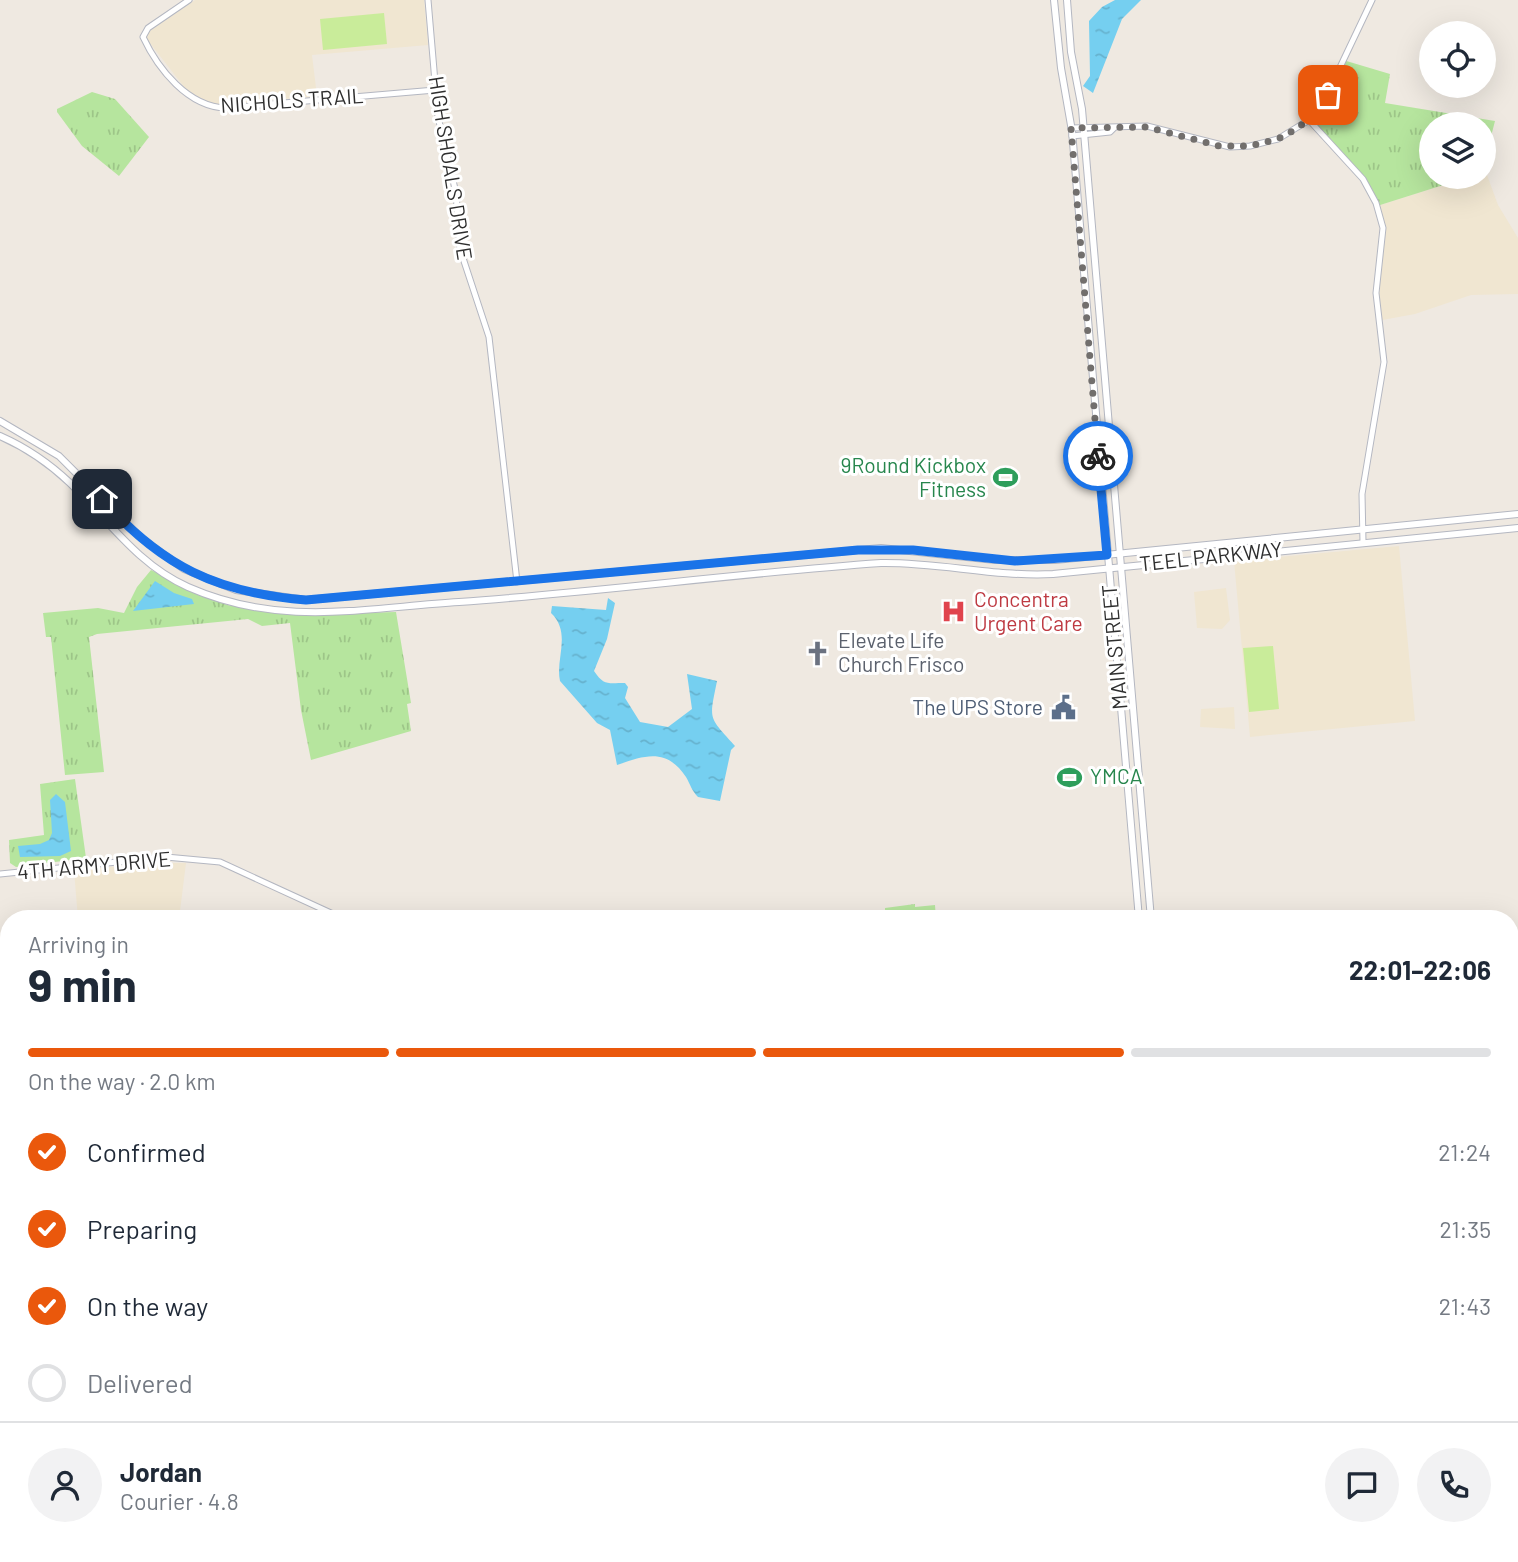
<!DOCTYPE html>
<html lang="en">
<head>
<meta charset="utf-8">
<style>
	body { margin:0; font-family:Barlow,sans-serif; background:#f2f2f3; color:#1f2937; height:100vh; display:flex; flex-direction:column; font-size:26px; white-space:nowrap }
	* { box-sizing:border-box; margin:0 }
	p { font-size:23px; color:#747a83 }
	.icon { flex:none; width:38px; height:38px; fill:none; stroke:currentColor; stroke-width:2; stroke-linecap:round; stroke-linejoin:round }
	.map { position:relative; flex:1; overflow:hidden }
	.details { position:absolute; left:0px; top:910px; width:1519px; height:653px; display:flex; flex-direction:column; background:#fff; border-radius:28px 28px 0 0; box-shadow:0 7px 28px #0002 }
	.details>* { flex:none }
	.controls { position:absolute; left:1419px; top:21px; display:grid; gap:14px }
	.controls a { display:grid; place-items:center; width:77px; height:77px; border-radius:50%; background:#fff; box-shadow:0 7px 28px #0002; font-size:35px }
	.pin { position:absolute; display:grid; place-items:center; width:60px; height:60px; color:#fff; margin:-30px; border-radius:14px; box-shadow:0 4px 10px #0006 }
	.courier { position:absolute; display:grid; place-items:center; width:70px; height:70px; margin:-35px; border:5px solid #1a73e8; border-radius:50%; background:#fff; color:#222; box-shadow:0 2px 9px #0007 }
	.head em { font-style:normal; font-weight:700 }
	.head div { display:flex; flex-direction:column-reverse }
	.head { display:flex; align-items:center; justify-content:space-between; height:119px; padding:0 28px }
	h1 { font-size:46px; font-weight:700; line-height:52px }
	.bar { display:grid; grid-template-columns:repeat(4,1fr); gap:10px 7px; align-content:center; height:84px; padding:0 28px }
	.bar i { height:9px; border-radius:5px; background:#e0e1e3 }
	.bar .current { background:#ea580c }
	.bar p { grid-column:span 4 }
	.line { display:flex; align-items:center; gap:18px; padding:0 28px; border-top:2px solid #e0e1e3 }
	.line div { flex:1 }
	.round { display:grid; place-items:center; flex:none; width:74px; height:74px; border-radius:37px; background:#f2f2f3 }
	ol { padding:0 28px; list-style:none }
	li { display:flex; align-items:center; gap:21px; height:77px }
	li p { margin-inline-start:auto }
	li .icon { padding:7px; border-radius:50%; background:#ea580c; color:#fff; stroke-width:4 }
	li:last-child { color:#747a83 }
	li i { width:38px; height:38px; border:4px solid #e0e1e3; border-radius:50% }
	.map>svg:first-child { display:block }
	.education { fill:#f0e6d1 }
	.grass { fill:url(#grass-tufts) }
	.pitch { fill:#c9ec9a }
	.water { fill:url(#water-ripples) }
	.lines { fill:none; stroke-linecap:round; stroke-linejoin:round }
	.canal { stroke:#75cff0; stroke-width:4.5 }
	.tertiary-casing { stroke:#b4b7c1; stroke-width:7 }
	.secondary-casing { stroke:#b4b7c1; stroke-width:8 }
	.tertiary { stroke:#fff; stroke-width:5 }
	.secondary { stroke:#fff; stroke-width:6 }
	.done { stroke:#726f6d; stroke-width:7; stroke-dasharray:0 12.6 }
	.route { stroke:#1a73e8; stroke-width:9 }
	.labels { text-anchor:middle; stroke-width:6; stroke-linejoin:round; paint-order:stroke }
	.street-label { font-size:21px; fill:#2e2e2e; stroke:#fff }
	.leisure-label { font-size:21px; fill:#27864d; stroke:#fff; text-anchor:end }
	.health-label { font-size:21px; fill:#be3a42; stroke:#fff; text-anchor:start }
	.worship-label { font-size:21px; fill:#5b616d; stroke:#fff; text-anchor:start }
	.service-label { font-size:21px; fill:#4e5e75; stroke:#fff; text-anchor:end }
</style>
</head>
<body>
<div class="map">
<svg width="1518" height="1562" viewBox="0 0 1518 1562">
	<defs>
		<pattern id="grass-tufts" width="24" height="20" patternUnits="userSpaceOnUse" patternTransform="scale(1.75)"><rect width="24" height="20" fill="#b6e59e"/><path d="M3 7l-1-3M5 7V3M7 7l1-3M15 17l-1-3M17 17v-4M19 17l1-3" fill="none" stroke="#9dc588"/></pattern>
		<pattern id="water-ripples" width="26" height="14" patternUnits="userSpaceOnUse" patternTransform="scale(1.75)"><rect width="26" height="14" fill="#75cff0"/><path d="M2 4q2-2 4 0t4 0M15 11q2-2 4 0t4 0" fill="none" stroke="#66b2ce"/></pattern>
	</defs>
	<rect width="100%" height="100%" fill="#efe9e1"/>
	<g class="education">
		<polygon points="195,0 424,0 428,45 312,55 317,96 215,105 188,92 146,38 147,33"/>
		<polygon points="1487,175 1498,205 1518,238 1518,294 1471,295 1415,314 1377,321 1376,293 1383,228 1377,206 1456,181"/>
		<polygon points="1399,546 1415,721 1250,737 1234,561"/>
		<polygon points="1226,588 1230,620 1222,629 1197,628 1194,592"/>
		<polygon points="1234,707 1235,729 1200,727 1201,709"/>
		<polygon points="157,863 186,863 179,919 78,919 74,870"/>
		<polygon points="1518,1243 1518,1323 1510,1303 1510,1244"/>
	</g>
	<g class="grass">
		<polygon points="1343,60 1390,74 1385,103 1495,121 1486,156 1487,175 1484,176 1484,124 1432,124 1432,177 1483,177 1456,181 1377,206 1370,190 1309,120 1322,104"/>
		<polygon points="92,92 115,99 149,137 119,176 82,146 57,112 57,109"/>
		<polygon points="151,570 227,605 290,615 396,612 411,703 407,704 411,731 311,760 301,710 290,623 262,626 248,619 97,634 89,637 104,772 65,775 51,637 46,637 43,613 98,608 124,613 137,587"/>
		<polygon points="75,779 86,858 16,867 10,863 9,840 44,835 40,784"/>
		<polygon points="915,904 915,907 935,905 936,919 885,919 885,908"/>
		<polygon points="0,1544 9,1544 9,1554 145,1554 146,1562 0,1562"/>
	</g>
	<g class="pitch">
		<polygon points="384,13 387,44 323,50 320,19"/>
		<polygon points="1273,646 1279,709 1249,712 1243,648"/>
	</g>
	<g class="water">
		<polygon points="1115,0 1141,0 1122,19 1093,93 1083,86 1090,76 1089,21 1102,7"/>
		<polygon points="155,581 174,593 192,599 194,604 133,611"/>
		<path d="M608,598l7,5 -8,36 -13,32c10,15 14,12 31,12l3,4 -3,11 15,24 28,5 24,-18 -5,-35 30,7c-8,40 -9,35 18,65l-4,4 -11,51 -22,-4c-6,-6 -8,-13 -12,-20 -20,-30 -42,-21 -69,-12l-7,-35 -13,-7 -37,-42c-5,-22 12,-48 -9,-68l1,-7 54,4z"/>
		<polygon points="56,794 65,802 71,851 60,856 20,857 18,846 40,844 49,840 52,833 50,800"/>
	</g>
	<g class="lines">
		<g class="canal">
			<polyline points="1510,1237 1518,1237"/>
			<polyline points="1199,1554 1200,1562"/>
		</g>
		<defs>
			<g id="tertiary">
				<path d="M189,0l-41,28 -5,9c15,32 45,70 83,71l209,-18"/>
				<polyline points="428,0 438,117 456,193 460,249 489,337 517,582"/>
				<polyline points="1309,120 1363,179 1376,203 1383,228 1376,293 1384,362 1362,494 1363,542"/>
				<polyline points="1071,128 1147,126 1230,147 1250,146 1278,139 1309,120 1323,103 1372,0"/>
				<polyline points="1072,136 1110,132 1114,128"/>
				<polyline points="0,874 166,857 220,862 344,919"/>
				<polyline points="740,1554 741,1562"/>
				<polyline points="753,1554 753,1562"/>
			</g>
			<g id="secondary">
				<polyline points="1054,0 1061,68 1072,131 1139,919"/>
				<polyline points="1067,0 1071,52 1082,109 1151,919"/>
				<polyline points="0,421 59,456 141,538 184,569 236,590 306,600 881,548 995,560 1055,560 1518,514"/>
				<path d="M0,436c25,11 50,28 70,47 38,37 68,82 118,104 93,41 175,21 271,15 141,-10 281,-29 422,-39 58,-1 113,14 172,11l465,-46"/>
				<polyline points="1510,1382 1518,1378"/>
				<polyline points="1510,1395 1518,1391"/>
				<polyline points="0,1522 9,1521"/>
				<polyline points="0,1532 9,1532"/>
				<polyline points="1187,1554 1188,1562"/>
				<polyline points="1214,1554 1215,1562"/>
			</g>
		</defs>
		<use href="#tertiary" class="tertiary-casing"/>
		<use href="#secondary" class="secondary-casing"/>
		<use href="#tertiary" class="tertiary"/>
		<use href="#secondary" class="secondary"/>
	</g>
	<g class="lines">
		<polyline class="done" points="1098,456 1071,128 1147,127 1219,146 1250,146 1278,139 1296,129 1313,116 1328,95"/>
		<path class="route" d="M102,499c59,67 115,94 204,101l552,-50h55l102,11 92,-6 -9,-99"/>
	</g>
	<defs>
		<symbol id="stadium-bare" viewBox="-9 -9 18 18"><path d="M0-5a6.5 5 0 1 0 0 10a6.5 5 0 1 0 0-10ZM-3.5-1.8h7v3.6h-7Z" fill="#2e9e5b" stroke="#fff" stroke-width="2.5" paint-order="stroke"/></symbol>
		<symbol id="hospital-bare" viewBox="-9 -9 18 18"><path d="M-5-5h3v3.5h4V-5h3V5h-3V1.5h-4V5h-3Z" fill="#e0444e" stroke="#fff" stroke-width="2.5" paint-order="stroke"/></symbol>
		<symbol id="church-bare" viewBox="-9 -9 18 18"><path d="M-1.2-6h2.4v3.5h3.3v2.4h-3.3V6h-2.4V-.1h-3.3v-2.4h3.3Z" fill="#6b7280" stroke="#fff" stroke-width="2.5" paint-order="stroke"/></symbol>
		<symbol id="civic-bare" viewBox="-9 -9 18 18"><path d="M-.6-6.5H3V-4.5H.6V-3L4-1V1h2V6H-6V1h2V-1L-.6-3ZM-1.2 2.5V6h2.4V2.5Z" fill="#5c6f8a" stroke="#fff" stroke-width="2.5" paint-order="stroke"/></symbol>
	</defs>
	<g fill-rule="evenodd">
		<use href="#stadium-bare" x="988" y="460" width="35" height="35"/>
		<use href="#hospital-bare" x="936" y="594" width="35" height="35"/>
		<use href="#church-bare" x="800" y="636" width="35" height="35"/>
		<use href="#civic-bare" x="1046" y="690" width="35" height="35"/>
		<use href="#stadium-bare" x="1052" y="760" width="35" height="35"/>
	</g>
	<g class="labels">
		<g class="street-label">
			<text transform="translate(292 101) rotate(-4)" y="7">NICHOLS TRAIL</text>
			<text transform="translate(450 168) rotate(81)" y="7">HIGH SHOALS DRIVE</text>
			<text transform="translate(1211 557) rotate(-6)" y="7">TEEL PARKWAY</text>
			<text transform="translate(1115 647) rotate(-95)" y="7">MAIN STREET</text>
			<text transform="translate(94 866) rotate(-5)" y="7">4TH ARMY DRIVE</text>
		</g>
		<g class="leisure-label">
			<text x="986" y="473">9Round Kickbox<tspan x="986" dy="24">Fitness</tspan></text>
			<text x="1090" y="784" text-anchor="start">YMCA</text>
		</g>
		<g class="health-label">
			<text x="974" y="607">Concentra<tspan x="974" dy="24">Urgent Care</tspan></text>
		</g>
		<g class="worship-label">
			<text x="838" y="648">Elevate Life<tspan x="838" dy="24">Church Frisco</tspan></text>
		</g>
		<g class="service-label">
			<text x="1043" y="715">The UPS Store</text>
		</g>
	</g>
</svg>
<div class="controls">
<a><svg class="icon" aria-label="locate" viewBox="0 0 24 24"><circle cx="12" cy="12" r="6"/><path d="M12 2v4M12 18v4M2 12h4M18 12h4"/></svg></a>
<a><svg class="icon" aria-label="layers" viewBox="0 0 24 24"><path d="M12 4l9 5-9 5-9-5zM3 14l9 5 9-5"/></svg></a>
</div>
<div class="pin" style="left:1328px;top:95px;background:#ea580c"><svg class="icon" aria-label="bag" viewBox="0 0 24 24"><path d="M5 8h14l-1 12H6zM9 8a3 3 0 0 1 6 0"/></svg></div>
<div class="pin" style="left:102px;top:499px;background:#1f2937"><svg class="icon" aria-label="home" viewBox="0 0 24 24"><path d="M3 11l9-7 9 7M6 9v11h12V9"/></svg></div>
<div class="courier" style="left:1098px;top:456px"><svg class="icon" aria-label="bike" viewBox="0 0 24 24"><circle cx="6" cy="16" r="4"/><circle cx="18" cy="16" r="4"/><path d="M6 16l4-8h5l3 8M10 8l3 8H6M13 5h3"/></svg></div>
<section class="details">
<div class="head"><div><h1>9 min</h1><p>Arriving in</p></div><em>22:01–22:06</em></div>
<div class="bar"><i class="current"></i><i class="current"></i><i class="current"></i><i></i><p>On the way · 2.0 km</p></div>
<ol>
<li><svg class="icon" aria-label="check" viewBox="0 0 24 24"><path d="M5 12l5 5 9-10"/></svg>Confirmed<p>21:24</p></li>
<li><svg class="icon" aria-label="check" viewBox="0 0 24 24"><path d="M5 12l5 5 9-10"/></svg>Preparing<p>21:35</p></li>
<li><svg class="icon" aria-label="check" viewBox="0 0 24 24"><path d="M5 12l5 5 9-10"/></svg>On the way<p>21:43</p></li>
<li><i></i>Delivered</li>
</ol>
<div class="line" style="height:126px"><a class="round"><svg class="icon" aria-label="person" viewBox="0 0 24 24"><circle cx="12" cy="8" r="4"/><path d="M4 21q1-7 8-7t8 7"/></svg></a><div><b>Jordan</b><p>Courier · 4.8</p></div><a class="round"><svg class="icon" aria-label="chat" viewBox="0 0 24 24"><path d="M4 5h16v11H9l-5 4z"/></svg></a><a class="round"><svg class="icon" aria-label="phone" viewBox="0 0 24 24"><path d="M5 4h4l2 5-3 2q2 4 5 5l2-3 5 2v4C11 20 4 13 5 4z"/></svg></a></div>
</section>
</div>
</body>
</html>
